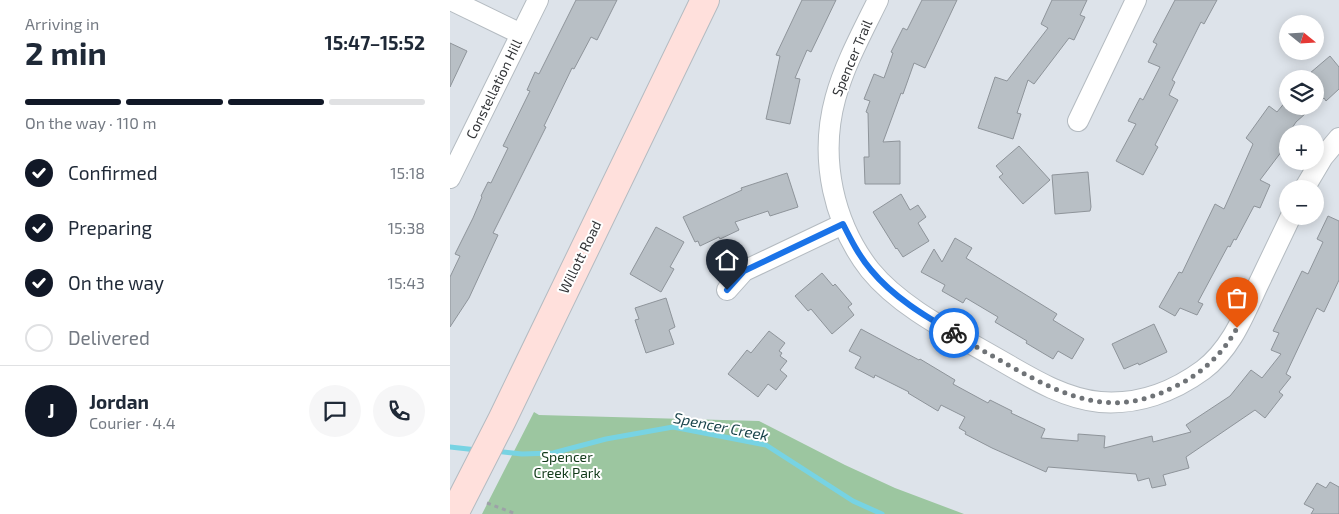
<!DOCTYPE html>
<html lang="en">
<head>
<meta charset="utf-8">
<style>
	body { margin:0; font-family:"Exo 2",sans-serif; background:#f6f6f7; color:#1f2937; height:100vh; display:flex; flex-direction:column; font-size:19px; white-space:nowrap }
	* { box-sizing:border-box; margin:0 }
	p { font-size:16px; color:#747a83 }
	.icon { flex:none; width:28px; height:28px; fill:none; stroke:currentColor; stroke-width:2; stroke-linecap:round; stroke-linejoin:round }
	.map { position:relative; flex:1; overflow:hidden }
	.details { display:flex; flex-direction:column; background:#fff; width:450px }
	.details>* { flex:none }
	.needle { width:32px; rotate:108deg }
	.controls { position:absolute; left:829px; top:15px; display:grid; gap:10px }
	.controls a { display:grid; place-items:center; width:45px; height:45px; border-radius:50%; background:#fff; box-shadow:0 2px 12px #0003; font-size:25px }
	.pin { position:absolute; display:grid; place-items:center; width:42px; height:42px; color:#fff; margin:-51px -21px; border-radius:50% 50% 50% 0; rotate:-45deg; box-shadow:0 0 5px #0007 }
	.pin .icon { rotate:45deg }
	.courier { position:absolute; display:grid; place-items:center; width:50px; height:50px; margin:-25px; border:4px solid #1a73e8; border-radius:50%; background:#fff; color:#222; box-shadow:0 1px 6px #0007 }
	.overview em { font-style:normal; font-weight:700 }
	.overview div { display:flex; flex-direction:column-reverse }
	.overview { display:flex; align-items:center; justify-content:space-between; height:85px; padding:0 25px }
	h1 { font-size:32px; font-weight:700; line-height:38px }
	.bar { display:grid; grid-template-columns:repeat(4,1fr); gap:8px 5px; align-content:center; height:60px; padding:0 25px }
	.bar i { height:6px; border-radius:4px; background:#e0e1e3 }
	.bar .selected { background:#111827 }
	.bar p { grid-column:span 4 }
	.line { display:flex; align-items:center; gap:12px; padding:0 25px; border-top:1px solid #e0e1e3 }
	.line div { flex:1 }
	.round { display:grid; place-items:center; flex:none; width:52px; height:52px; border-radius:26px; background:#f6f6f7 }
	ol { padding:0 25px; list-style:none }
	li { display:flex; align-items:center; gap:15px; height:55px }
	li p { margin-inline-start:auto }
	li .icon { padding:5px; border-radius:50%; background:#111827; color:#fff; stroke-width:4 }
	li:last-child { color:#747a83 }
	li i { width:28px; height:28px; border:2px solid #e0e1e3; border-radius:50% }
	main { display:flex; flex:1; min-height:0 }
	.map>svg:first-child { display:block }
	.green { fill:#9cc6a0 }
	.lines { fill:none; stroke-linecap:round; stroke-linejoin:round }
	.stream { stroke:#77d3e3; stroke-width:5 }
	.building { fill:#b8bfc5; stroke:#8e949a }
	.minor-casing { stroke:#b4bbc1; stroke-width:22 }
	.secondary-casing { stroke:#b4bbc1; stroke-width:30 }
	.path { stroke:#9da2a7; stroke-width:3; stroke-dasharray:4 4; stroke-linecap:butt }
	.minor { stroke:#fff; stroke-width:20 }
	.secondary { stroke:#ffe0dc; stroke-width:28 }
	.done { stroke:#6f7377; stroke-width:5; stroke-dasharray:0 9 }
	.route { stroke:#1a73e8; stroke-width:6 }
	.labels { text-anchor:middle; stroke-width:4; stroke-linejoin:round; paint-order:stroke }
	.street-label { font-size:14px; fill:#343639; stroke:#fff }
	.park-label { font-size:14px; fill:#123a1a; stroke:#fff }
	.water-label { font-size:15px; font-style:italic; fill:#1a444b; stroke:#fff }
</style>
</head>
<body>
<main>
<section class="details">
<div class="overview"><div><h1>2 min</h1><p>Arriving in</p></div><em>15:47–15:52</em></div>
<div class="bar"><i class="selected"></i><i class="selected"></i><i class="selected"></i><i></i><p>On the way · 110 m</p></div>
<ol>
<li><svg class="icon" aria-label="check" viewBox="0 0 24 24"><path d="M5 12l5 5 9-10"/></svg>Confirmed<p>15:18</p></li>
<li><svg class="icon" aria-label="check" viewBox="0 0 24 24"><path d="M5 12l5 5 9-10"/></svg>Preparing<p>15:38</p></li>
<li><svg class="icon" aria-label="check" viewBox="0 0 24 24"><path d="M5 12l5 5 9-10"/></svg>On the way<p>15:43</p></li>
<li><i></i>Delivered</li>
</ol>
<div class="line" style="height:90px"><b class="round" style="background:#111827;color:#fff">J</b><div><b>Jordan</b><p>Courier · 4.4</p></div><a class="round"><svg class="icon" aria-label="chat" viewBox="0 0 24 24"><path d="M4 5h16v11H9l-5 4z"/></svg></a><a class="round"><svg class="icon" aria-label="phone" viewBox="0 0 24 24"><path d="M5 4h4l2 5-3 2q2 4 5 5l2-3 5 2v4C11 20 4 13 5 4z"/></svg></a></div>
</section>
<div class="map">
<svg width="889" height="514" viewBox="0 0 889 514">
	<rect width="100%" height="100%" fill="#dde3ea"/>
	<polygon class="green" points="84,412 89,415 309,421 395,465 445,488 514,514 32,514"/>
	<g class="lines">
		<g class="stream">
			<polyline points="0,447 27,450"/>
			<polyline points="45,451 72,454 103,453 156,439 223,427 316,445 403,501 432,514"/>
		</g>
	</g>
	<g class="building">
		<polygon points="126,0 167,0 147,40 141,37 124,69 122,68 94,126 96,127 43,233 48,235 19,298 0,327 0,277 10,256 5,254 23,218 32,197 31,196 38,182 41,183 58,148 53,146 80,91 77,90 85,72 89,74"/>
		<polygon points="352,0 386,0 361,52 357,50 345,78 350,79 340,124 316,119 330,56 326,55"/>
		<polygon points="472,0 507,0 475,68 464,63 453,94 451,93 433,142 450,141 450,184 415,184 414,157 419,157 418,113 416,112 420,101 414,99 424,74 434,78 443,53 441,52 453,28 457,30"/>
		<polygon points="602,0 637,0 630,15 635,17 624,40 619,38 584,84 578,80 567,113 571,114 563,139 528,128 545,77 557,81 598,28 591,24"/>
		<polygon points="725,0 767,0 754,24 751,22 722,80 725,82 719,95 728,100 705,145 708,147 693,175 666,161 686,124 678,121 690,98 693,100 710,67 698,62 707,44 703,42"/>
		<polygon points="0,43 17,51 0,87"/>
		<polygon points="880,56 889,67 889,89 876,101 874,98 865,106 865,79 853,79"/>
		<polygon points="836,101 838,106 864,106 846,122 838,134 838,143 810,180 820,185 810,208 804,206 786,240 784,239 780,247 778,246 748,302 753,304 747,315 730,308 725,316 709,307 729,272 732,273 765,204 774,209 803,144 796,138 819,106 827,112"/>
		<polygon points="569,146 600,180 573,204 549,177 553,174 546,166"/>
		<polygon points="638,172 641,207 640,211 605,214 602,175"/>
		<polygon points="337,173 348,207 320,216 318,211 285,222 289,230 270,239 269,237 250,246 248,241 245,242 233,217 292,190 291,188"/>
		<polygon points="451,194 460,210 468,205 476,217 468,223 479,241 453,257 447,248 446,249 423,212"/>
		<polygon points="878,216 889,221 889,280 874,312 867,308 836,374 841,377 829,392 833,395 815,418 805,410 736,457 739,468 713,475 716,485 702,488 699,478 688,481 686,474 598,467 596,472 542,448 515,434 516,432 509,428 515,417 491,405 488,411 458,393 459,392 425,375 424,378 405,368 411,357 399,351 411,329 469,360 470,359 505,380 503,384 538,403 540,400 562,411 561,413 595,429 591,438 628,441 628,434 655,436 654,448 702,436 703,442 741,432 736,425 780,396 801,370 812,378 831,354 821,350 829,333 823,331 852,271 858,274 873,242 867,239"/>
		<polygon points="206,227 234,242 220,267 224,269 211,292 180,274"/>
		<polygon points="505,238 522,248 516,258 607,314 603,320 634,339 622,359 608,351 603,359 576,343 577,341 545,322 548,317 516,298 513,303 492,291 495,285 471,272 484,249 492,262"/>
		<polygon points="372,273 383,286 385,284 402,304 398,307 404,315 382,334 361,309 358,311 345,296"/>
		<polygon points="216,298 225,327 219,330 224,344 196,353 185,320 189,319 185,308"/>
		<polygon points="704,324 717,352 689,365 688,363 674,369 662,344"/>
		<polygon points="319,331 335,343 329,351 332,353 330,356 337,361 330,370 337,376 326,390 318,384 308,397 278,374 297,350 301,353"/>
		<polygon points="880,482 889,487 889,514 861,514 864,509 854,504 867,483 876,488"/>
	</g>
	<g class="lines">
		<defs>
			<g id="minor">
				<polyline points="1,0 71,34"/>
				<path d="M428,0c-32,65 -61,114 -45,190 6,28 19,57 37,80 30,37 81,62 121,85 34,19 69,43 109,47 37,3 73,-10 103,-32 28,-21 41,-55 55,-85 11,-23 22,-46 33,-69"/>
				<polyline points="628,121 686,0"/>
				<polyline points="0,178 88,0"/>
				<polyline points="854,189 873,157 889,138"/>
				<polyline points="277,290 294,271 393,224"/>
			</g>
			<polyline id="secondary" points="4,514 52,420 255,0"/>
		</defs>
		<use href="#minor" class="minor-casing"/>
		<use href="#secondary" class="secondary-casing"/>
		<polyline class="path" points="37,503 66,514"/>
		<use href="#minor" class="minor"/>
		<use href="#secondary" class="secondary"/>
	</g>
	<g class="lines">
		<path class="done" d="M504,333c18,12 37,22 56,33 56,31 102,53 164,21 27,-13 48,-32 63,-59"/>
		<path class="route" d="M277,290l17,-19 99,-47c8,16 16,32 28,46 22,27 54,46 83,63"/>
	</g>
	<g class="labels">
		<g class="street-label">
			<text transform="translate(402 58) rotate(-67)" y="5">Spencer Trail</text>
			<text transform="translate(44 89) rotate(-64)" y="5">Constellation Hill</text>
			<text transform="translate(130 257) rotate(-64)" y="5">Willott Road</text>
		</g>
		<g class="park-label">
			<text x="117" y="462">Spencer<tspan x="117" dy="16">Creek Park</tspan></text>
		</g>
		<g class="water-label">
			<text transform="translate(271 427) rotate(11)" y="5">Spencer Creek</text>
		</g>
	</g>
</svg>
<div class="controls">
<a><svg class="needle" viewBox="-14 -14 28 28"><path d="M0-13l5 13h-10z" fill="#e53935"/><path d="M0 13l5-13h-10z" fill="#747a83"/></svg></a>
<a><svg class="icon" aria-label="layers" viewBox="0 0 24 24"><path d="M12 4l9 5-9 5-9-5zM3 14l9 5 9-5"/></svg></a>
<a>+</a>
<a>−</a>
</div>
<div class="pin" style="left:787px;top:328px;background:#ea580c"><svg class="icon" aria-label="bag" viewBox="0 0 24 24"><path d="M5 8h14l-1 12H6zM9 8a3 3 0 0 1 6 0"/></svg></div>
<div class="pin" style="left:277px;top:290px;background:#1f2937"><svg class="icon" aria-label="home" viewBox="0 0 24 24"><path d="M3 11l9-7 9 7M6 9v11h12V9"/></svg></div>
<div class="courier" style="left:504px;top:333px"><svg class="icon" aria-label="bike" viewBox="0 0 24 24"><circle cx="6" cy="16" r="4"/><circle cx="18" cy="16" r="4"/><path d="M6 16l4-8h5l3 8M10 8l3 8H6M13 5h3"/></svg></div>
</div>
</main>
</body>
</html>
